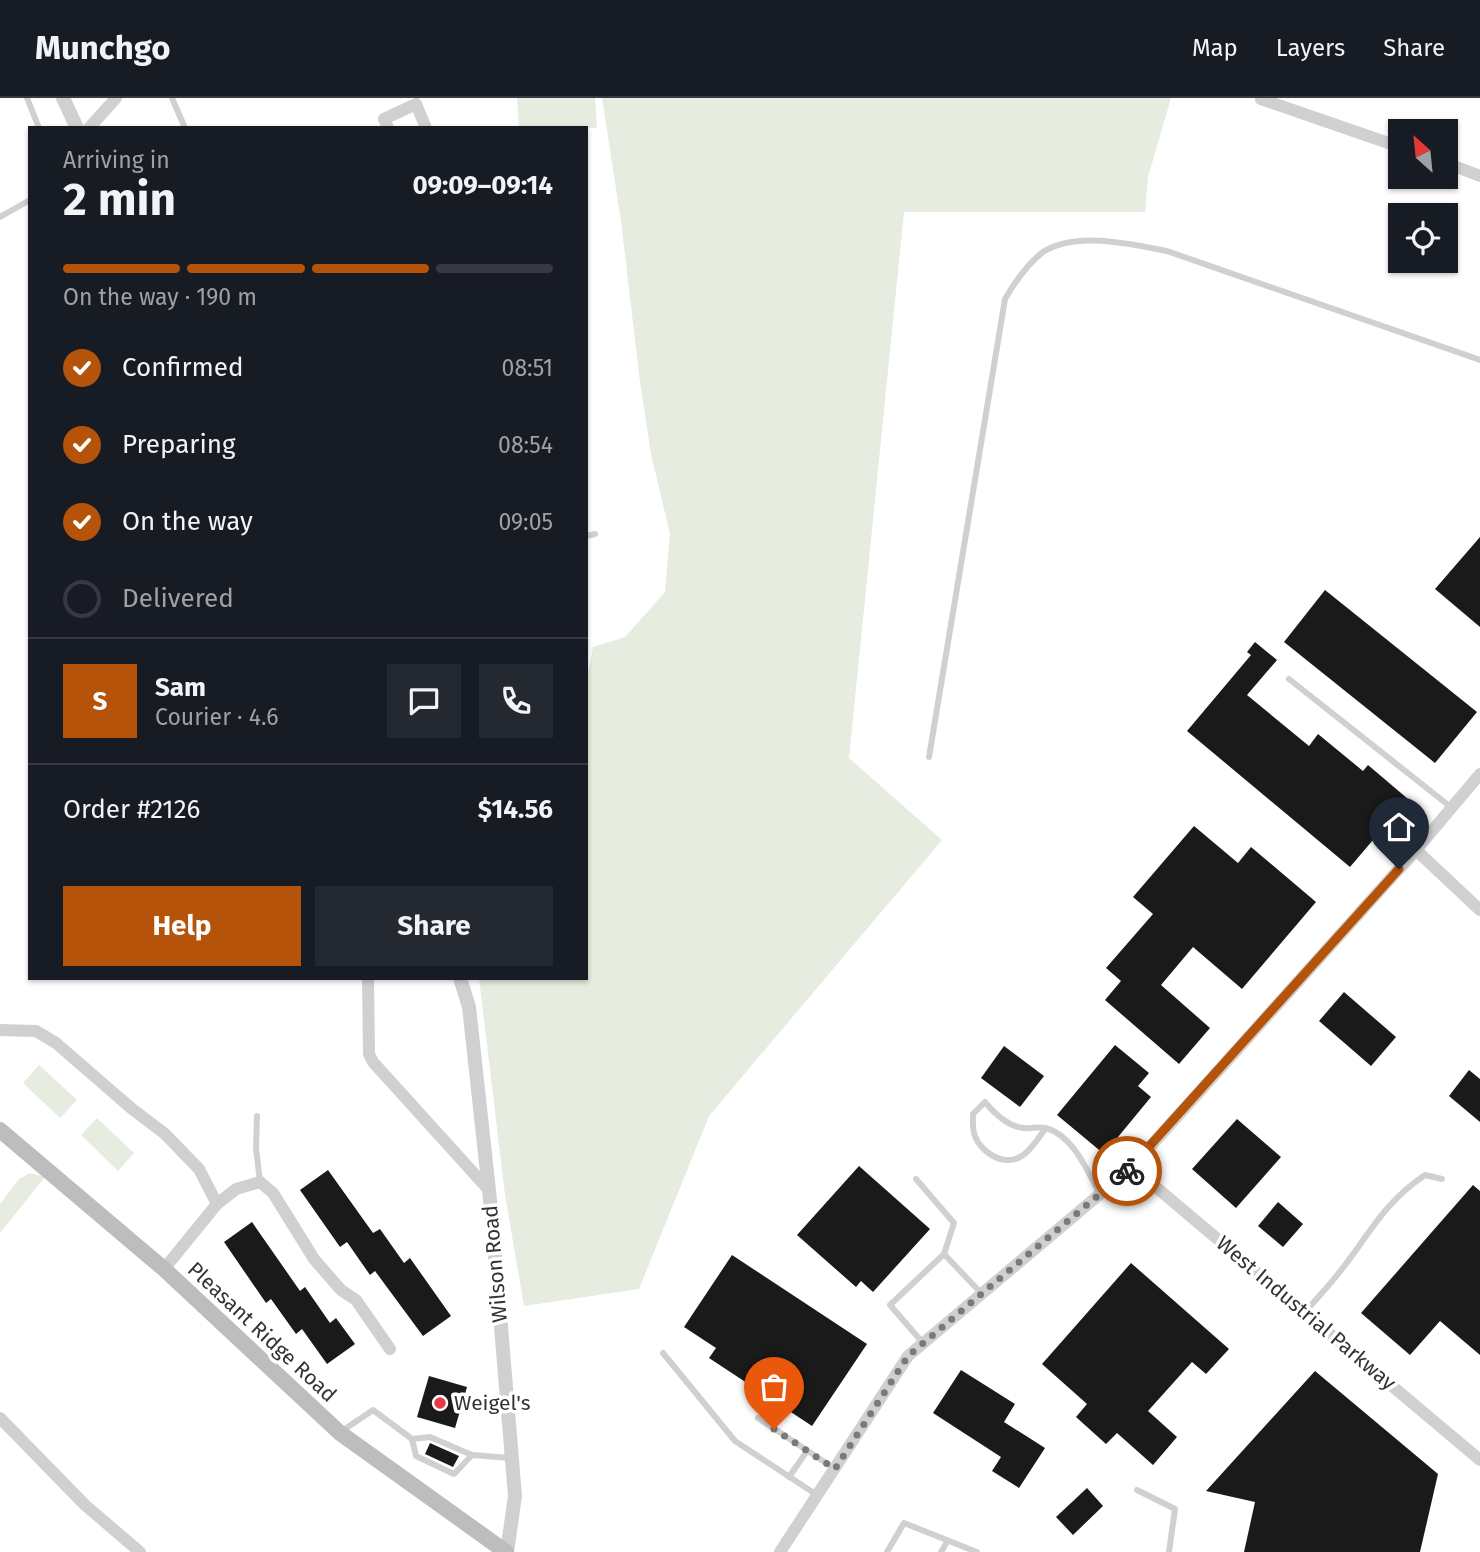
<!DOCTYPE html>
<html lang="en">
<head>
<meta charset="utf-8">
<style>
	body { margin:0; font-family:"Fira Sans",sans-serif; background:#242831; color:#f1f3f6; height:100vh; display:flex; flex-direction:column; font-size:26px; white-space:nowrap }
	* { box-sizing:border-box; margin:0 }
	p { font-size:23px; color:#9ea1a6 }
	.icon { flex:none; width:38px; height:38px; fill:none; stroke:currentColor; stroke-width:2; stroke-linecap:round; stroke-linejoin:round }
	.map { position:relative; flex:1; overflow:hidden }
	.details { position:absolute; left:28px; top:28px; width:560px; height:854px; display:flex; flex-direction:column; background:#171b24; border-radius:0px; box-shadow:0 2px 5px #0004 }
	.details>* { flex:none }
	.needle { width:46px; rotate:333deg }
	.controls { position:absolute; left:1388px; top:21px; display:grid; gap:14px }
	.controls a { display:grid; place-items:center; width:70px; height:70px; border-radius:0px; background:#171b24; box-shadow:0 2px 5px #0004; font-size:35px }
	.pin { position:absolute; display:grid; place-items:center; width:60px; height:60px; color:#fff; margin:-72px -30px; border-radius:50% 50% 50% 0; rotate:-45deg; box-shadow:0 0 7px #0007 }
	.pin .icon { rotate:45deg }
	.courier { position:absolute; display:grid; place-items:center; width:70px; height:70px; margin:-35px; border:5px solid #b45309; border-radius:50%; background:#fff; color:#222; box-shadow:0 2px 9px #0007 }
	.summary em { font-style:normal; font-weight:700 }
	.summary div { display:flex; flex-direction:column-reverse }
	.summary { display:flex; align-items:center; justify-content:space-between; height:119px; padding:0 35px }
	h1 { font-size:46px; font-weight:700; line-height:52px }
	.bar { display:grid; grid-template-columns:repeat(4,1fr); gap:10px 7px; align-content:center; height:84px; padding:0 35px }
	.bar i { height:9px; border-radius:5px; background:#363941 }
	.bar .on { background:#b45309 }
	.bar p { grid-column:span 4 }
	.line { display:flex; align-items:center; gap:18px; padding:0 35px; border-top:2px solid #363941 }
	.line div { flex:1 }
	.round { display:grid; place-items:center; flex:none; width:74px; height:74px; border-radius:0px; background:#242831 }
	ol { padding:0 35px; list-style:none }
	li { display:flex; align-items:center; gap:21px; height:77px }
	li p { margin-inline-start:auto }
	li .icon { padding:7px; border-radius:50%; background:#b45309; color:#fff; stroke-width:4 }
	li:last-child { color:#9ea1a6 }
	li i { width:38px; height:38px; border:4px solid #363941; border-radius:50% }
	.cta { display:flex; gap:14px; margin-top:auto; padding:14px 35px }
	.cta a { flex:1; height:80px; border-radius:0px; background:#b45309; color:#fff; font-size:28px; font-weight:700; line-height:80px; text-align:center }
	.cta a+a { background:#242831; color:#f1f3f6 }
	header { display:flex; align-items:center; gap:42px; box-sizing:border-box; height:98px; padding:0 35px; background:#171b24; border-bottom:2px solid #363941 }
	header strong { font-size:33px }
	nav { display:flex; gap:38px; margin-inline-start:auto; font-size:24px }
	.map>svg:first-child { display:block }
	.green { fill:#e6ecdf }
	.building { fill:#1a1a1a }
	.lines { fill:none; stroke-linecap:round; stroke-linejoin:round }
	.service { stroke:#d0d0d0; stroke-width:6 }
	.minor { stroke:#d0d0d0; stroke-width:12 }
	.tertiary { stroke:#d0d0d0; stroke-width:14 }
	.secondary { stroke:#bdbdbd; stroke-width:16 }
	.done { stroke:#7a7a7a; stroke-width:7; stroke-dasharray:0 12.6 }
	.route { stroke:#b45309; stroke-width:9 }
	.poi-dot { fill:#e63946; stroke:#fff; stroke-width:2.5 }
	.labels { text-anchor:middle; stroke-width:7; stroke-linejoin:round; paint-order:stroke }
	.street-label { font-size:21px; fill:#333; stroke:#fff }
	.poi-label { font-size:21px; fill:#333; stroke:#fff; text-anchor:start }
</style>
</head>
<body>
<header>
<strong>Munchgo</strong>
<nav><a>Map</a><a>Layers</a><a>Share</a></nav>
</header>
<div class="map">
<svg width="1480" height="1454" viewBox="0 0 1480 1454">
	<rect width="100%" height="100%" fill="#fff"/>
	<g class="green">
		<polygon points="517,0 595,0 597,30 519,30"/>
		<polygon points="602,0 1171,0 1148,79 1145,114 904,114 849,660 942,742 709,1018 639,1191 524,1208 505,1097 479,880 586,880 586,587 593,549 625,539 665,494 670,436 651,356 640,284 621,123"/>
		<polygon points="39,967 77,1002 60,1020 23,985"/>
		<polygon points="97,1020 134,1055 118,1073 81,1037"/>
		<polygon points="30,1075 45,1079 0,1135 0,1106 19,1081"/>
	</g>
	<g class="building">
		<polygon points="1480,439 1480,529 1435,491"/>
		<polygon points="1325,492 1477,614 1435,665 1284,544"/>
		<polygon points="1255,544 1277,562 1247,597 1309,648 1318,636 1363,673 1368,667 1408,701 1350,769 1187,633 1251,557 1247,554"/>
		<polygon points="1194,728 1238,765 1251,749 1316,804 1242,891 1193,849 1161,887 1210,930 1179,966 1105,902 1121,883 1106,870 1153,816 1133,799"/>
		<polygon points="1344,894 1396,939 1371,968 1319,923"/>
		<polygon points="1115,947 1149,975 1138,988 1151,999 1104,1056 1057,1017"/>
		<polygon points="1004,948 1044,978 1020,1009 981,980"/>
		<polygon points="1469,972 1480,981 1480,1024 1449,998"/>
		<polygon points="1237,1021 1281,1059 1236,1110 1192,1071"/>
		<polygon points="859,1068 930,1131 873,1194 861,1183 856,1189 797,1137"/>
		<polygon points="328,1072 373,1135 380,1131 404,1165 410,1160 451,1218 423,1238 375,1173 370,1177 347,1144 340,1149 300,1092"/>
		<polygon points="1473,1087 1480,1093 1480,1257 1440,1223 1410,1257 1361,1215"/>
		<polygon points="1278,1104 1303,1126 1283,1149 1258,1128"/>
		<polygon points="252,1124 300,1193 305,1189 330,1225 336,1220 355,1246 327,1266 302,1231 296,1236 271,1201 266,1205 224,1144"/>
		<polygon points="732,1157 867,1246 812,1328 709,1260 716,1250 684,1229"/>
		<polygon points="1131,1165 1229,1251 1206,1276 1192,1264 1148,1313 1177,1339 1153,1367 1117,1335 1106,1346 1076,1319 1087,1306 1042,1266"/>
		<polygon points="961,1272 1015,1306 1004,1324 1045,1350 1019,1390 992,1373 1001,1359 933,1315"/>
		<polygon points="1315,1273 1438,1376 1420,1454 1244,1454 1255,1404 1206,1393"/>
		<polygon points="429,1278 467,1289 455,1330 417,1319"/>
		<polygon points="430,1345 459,1358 453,1369 425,1356"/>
		<polygon points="1087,1390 1103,1408 1073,1437 1056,1419"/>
	</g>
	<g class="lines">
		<g class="service">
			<polyline points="27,0 39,30"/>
			<polyline points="172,0 185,30"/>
			<polyline points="0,119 30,102"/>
			<polyline points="586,438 595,436"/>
			<polyline points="1289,581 1452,710"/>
			<path d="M929,659l76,-458c10,-17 22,-35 38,-47 33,-21 88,-8 124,-1l313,109"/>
			<polyline points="257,1018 256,1050 260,1084"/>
			<path d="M1046,1030c-8,10 -18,28 -31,31 -16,5 -35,-9 -40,-23 -3,-7 -2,-15 -2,-22l12,-12c10,12 23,25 39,26 7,1 16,-2 22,0 28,8 41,43 54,66"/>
			<polyline points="916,1081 954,1125 944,1156"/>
			<path d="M1305,1214c11,-13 23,-25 33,-38 29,-36 46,-72 87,-99l17,4"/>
			<polyline points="923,1245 890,1207 944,1156 982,1196"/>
			<polyline points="663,1255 735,1343 817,1397"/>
			<polyline points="758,1320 835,1371"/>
			<polyline points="342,1333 373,1312 412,1341"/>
			<polyline points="472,1357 430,1339 412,1341 416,1358 454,1376 472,1357 511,1360"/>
			<polyline points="789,1379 807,1353"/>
			<polyline points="1137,1392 1175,1411 1169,1454"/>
			<polyline points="887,1454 904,1425 977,1454"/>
			<polyline points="941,1454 947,1444"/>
		</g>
		<g class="minor">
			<polyline points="1261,1 1400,49"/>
			<polyline points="89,30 116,0"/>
			<polyline points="388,30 384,21 416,6 426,30"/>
			<polyline points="1446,65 1480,78"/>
			<polyline points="1416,752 1480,812"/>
			<polyline points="368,880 369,956 373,964 488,1091"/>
			<polyline points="0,932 36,933 56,945 131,1010 165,1036 199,1071 217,1106"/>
			<polyline points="1132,1069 1480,1362"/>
			<polyline points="164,1171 217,1106 236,1091 260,1084 273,1095 314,1161 341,1192 356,1202 390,1251"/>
			<polyline points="0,1320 85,1407 140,1454"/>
			<polyline points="780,1454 908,1258 1132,1069 1416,752 1480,676"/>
		</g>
		<g class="tertiary">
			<polyline points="63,0 77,30"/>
			<polyline points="460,880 469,909 492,1120 515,1398 507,1454"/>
		</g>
		<polyline class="secondary" points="0,1032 164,1171 340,1335 506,1454"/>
	</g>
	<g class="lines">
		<polyline class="done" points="774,1331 835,1371 908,1258 1127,1073"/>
		<polyline class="route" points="1127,1073 1399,771"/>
	</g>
	<circle class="poi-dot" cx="440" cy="1305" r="7"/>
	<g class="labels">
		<g class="street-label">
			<text transform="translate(495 1166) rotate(-95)" y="7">Wilson Road</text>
			<text transform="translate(1306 1215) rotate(40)" y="7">West Industrial Parkway</text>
			<text transform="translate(262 1234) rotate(43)" y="7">Pleasant Ridge Road</text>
		</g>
		<g class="poi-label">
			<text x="454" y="1312">Weigel's</text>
		</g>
	</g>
</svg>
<div class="controls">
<a><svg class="needle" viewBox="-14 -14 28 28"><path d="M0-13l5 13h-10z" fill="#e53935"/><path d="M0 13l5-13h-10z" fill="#9ea1a6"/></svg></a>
<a><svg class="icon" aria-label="locate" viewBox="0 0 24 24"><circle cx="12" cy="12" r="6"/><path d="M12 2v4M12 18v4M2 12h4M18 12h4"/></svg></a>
</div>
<div class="pin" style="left:774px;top:1331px;background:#ea580c"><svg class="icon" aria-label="bag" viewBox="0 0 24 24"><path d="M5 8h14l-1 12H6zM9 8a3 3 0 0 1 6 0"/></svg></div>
<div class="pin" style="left:1399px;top:771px;background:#1f2937"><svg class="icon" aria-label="home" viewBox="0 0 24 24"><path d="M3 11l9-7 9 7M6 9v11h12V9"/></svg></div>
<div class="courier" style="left:1127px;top:1073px"><svg class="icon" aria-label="bike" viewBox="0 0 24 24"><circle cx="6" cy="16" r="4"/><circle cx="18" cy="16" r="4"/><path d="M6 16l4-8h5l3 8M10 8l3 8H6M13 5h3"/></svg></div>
<section class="details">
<div class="summary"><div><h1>2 min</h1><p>Arriving in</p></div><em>09:09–09:14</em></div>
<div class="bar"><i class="on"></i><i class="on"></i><i class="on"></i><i></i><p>On the way · 190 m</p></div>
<ol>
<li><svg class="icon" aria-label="check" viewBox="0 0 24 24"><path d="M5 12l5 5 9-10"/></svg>Confirmed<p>08:51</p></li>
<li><svg class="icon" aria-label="check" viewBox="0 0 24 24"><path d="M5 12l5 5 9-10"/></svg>Preparing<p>08:54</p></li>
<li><svg class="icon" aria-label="check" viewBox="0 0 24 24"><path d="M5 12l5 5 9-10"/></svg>On the way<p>09:05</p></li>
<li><i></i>Delivered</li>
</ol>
<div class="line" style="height:126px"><b class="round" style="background:#b45309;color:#fff">S</b><div><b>Sam</b><p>Courier · 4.6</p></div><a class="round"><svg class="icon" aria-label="chat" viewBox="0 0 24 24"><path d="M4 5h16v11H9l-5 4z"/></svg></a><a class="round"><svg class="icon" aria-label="phone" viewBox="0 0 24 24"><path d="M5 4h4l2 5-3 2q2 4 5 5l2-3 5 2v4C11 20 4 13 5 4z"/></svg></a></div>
<div class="line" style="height:91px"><div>Order #2126</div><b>$14.56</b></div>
<div class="cta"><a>Help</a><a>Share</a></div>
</section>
</div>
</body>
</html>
